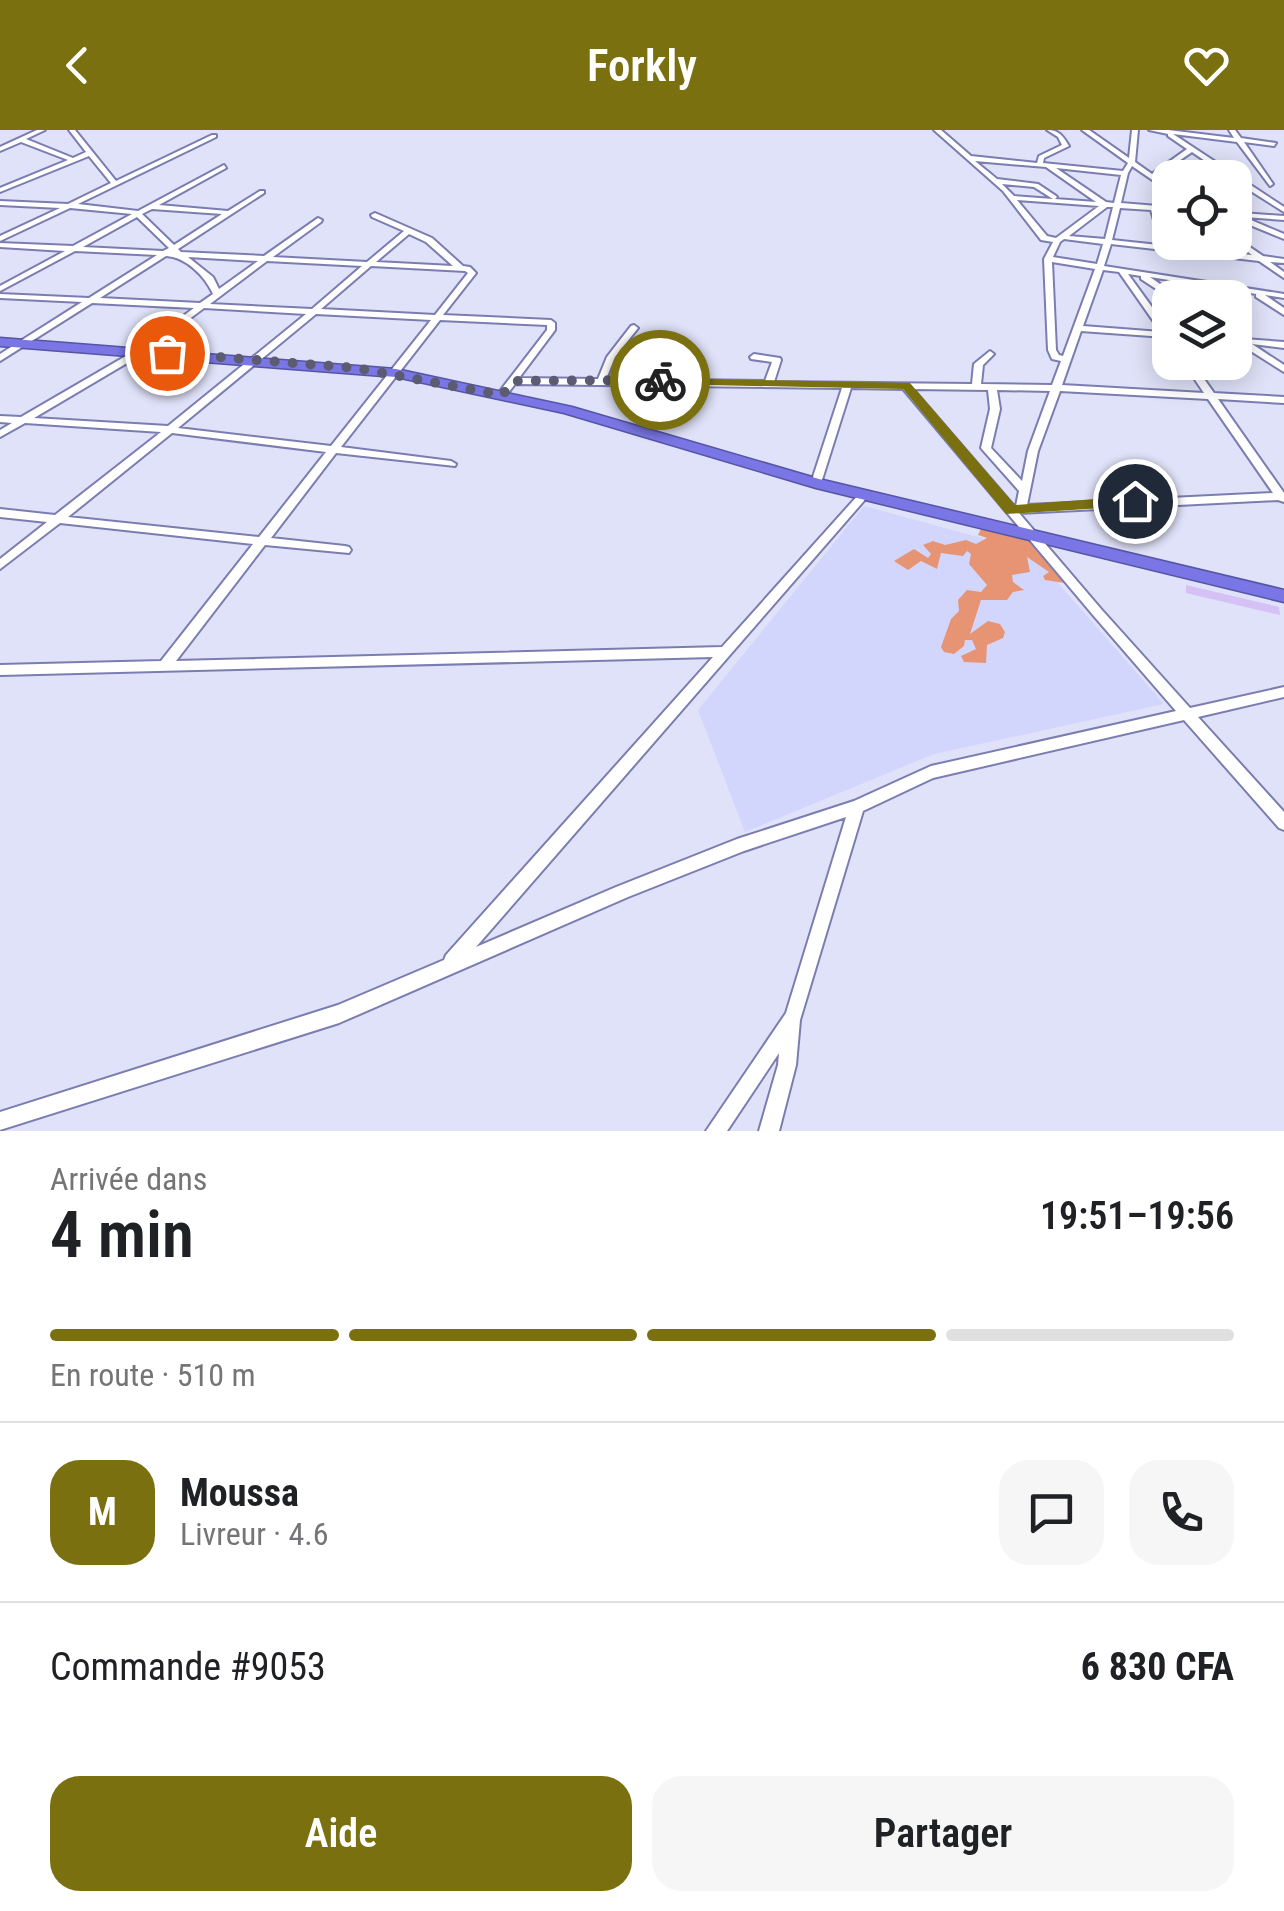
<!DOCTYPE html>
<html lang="fr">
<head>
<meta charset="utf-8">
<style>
	body { margin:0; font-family:"Roboto Condensed",sans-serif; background:#f6f6f6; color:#202124; height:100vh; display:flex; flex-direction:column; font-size:38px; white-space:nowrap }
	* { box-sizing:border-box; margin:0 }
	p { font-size:32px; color:#757577 }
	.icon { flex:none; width:55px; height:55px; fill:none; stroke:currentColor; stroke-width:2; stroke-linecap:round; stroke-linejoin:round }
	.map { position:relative; height:1001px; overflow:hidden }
	.details { display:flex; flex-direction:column; background:#fff; flex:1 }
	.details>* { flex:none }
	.tools { position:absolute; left:1152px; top:30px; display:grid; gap:20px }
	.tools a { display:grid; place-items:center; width:100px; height:100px; border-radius:20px; background:#fff; box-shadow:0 5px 25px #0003; font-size:50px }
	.pin { position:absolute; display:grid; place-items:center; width:85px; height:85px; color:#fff; margin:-42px; border:5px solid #fff; border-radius:50%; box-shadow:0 2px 10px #0007 }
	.courier { position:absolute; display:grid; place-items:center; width:100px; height:100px; margin:-50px; border:8px solid #7b700f; border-radius:50%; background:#fff; color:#222; box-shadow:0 2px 12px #0007 }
	.summary em { font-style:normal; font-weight:600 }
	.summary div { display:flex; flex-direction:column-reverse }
	.summary { display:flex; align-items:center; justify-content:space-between; height:170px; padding:0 50px }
	h1 { font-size:65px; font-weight:600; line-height:75px }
	.bar { display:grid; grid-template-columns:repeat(4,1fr); gap:15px 10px; align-content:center; height:120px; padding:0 50px }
	.bar i { height:12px; border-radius:8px; background:#e0e0e0 }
	.bar .selected { background:#7b700f }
	.bar p { grid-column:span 4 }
	.line { display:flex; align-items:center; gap:25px; padding:0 50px; border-top:2px solid #e0e0e0 }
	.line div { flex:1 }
	.round { display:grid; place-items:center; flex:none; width:105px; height:105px; border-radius:30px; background:#f6f6f6 }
	.action { display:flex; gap:20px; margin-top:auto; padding:20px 50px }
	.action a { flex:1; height:115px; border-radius:30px; background:#7b700f; color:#fff; font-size:40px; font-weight:600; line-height:115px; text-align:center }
	.action a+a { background:#f6f6f6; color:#202124 }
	header { display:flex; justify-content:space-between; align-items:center; height:130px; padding:0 50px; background:#7b700f; color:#fff; font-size:45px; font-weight:600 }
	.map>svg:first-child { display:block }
	.built { fill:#d3d6fc }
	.forest { fill:#e69474 }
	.building { fill:#d6c1f7 }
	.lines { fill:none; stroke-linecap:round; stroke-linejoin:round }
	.minor-casing { stroke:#7b7db0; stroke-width:4 }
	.highway-casing { stroke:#5654a3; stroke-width:3 }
	.minor { fill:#fff; fill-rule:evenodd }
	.highway { fill:#7a76e5; fill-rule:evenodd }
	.route { fill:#7b700f }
	.done { stroke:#5b5c71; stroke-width:10; stroke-dasharray:0 18 }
</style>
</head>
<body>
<header><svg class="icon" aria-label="back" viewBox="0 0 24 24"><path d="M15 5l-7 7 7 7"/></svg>Forkly<svg class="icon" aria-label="heart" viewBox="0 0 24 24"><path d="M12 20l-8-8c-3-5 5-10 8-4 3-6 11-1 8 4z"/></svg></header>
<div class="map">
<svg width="1284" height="1001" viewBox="0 0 1284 1001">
	<rect width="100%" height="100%" fill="#e0e2f9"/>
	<polygon class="built" points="864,376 1030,421 1164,574 934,624 745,702 698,580"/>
	<polygon class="forest" points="982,397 1027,404 1071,454 1045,450 1043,446 1049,442 1027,427 1030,442 1012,445 1013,452 1024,460 1013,462 1007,470 981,470 970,504 988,491 1000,494 1005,502 1003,508 987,515 986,533 964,532 961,526 976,519 972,510 965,510 964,516 954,524 944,522 941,517 951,489 959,481 958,470 967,460 981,462 987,455 969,434 971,424 967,421 963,426 941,423 937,439 921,431 908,440 894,431 914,419 928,428 931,424 923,415 933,411 945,415 966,410 976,414 987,408 978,405"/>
	<polygon class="building" points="1186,455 1279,477 1280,485 1186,463"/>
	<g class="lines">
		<defs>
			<g id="minor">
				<path d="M37,0h8l-19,9 47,19 13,-6 -17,-22h6l41,51 96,-46h4v2l-138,67 60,7 86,-46 2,3 -67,37 69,6 32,-20h4v2l-86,56 3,3 83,4 54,-38 4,2 -1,2 -48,35 94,5 37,-31 -32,-14 -1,-2 4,-2 57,25 31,28 7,1 6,6 -33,42 108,5 4,3v7l-36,48 79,1 9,-22 24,-31 3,-1 4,3 -23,29 -9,22 159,2 7,-19 -21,-3 -1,-2 4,-3 26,4 1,2 -7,22 198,2 2,-20 16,-13 4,3 -11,11 -2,19 71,1 9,-24 -9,-2 -4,-9 -4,-91 9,-17 -12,-2 -38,-49 -69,-61h7l30,26 66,7 2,-7 23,-11 -4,-8 -11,-7c12,0 16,6 22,16l-25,12 -1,5 80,8 5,-8 -46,-33h7l40,28 3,-28h6l-3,32 17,12 35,-25 -19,-13v-2l-19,-4h19l66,8 -5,-8h6l6,8 35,5 -2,3 -30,-4 29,42 -3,2 -33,-44 -64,-8 111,73v5l-49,-31v-3h-5l-38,-26 -32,22 24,4h-26l12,9v5l-38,-26 -4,7 -7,30 49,4v4l-12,-1 2,7 10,10v6l-16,-13 -3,-10 -31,-2 -8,32 140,15 -17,-13v-5l28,19 21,3v4l-14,-1 14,10v6l-25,-17 -148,-17 -7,22 180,28v4l-19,-3 19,13v7l-28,-18v-3l-106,-17 30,21h-10l-29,-19v-3l-13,-2 42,58v7l-5,-2 -84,-6 -19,54 142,8 -21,-31h9l22,31 70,4v6l-66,-4 66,94v9l-6,-2 -259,13 82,96 89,99 94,-21v10l-86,20 86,95v18l-5,-2 -95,-108 -251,58 -70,33 -63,209 -4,45 -17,66h-20l19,-66 1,-12 -52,78h-21l80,-118 60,-196 -102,34 -116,46 -289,126 -339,107v-18l338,-107 106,-45 2,-5 267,-298 -713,18v-10l161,-4 92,-117 -193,-21 -60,46v-10l47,-37 -47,-5v-8l55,6 106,-83 -136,-9 -25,14v-7l12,-7 -12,-1v-6l21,1 117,-68 56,-41 -102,-5 -92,58v-7l82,-52 -82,-4v-4l89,4 68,-43 -82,-4 -75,40v-5l65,-35 -65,-4v-4l73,3 59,-32 -62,-6 -70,33v-5l60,-28 -60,-3v-4l68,3 43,-21 -22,-27 -89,36v-4l68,-28 -47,-18 -21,9v-4zM975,31l71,6 50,35 -41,-3 2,-2 -1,-1 -18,-12 -41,-5zM1056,38l65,7 -7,28 -8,-1zM1002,54l32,3 19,12 -39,-3zM1017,70l82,6 -43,32 -9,-2zM1107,77h6l-8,32 -36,-3zM152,79l70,5 -48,31 -32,-31zM137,87l32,31 -6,3 -80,-4zM409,104l17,8 27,24 -77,-4zM1064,109l39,5 -6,20 -44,-7 7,-15zM166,126c20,1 39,20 47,38l-13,9 -100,-5zM188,127l70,4 -39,28 -6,-12zM267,131l95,5 -50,43 -102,-5zM1052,132l43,7 -32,87 -4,-1 -3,-5zM371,136l94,5 3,2 -33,42 -114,-6zM1103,140l16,2 42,60 -78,-6zM204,178l102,6 -138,112 -134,-8 110,-65zM316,184l115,6 -100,126 -153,-18zM440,190l107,5v5l-50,65 5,3 3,-1 10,-13 327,4 -31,95 5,3 5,-3 30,-95 52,1 190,226 83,96 -245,55 -77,35 -117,38 -121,48 -140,60 393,-452 -1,-2h-8l-138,154 -546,14 89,-116 84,8 2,-3 -2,-3 -4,-1 -74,-8 65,-85 119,13 1,-2 -5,-3 -110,-14zM913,259l75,1 2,19 -9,39 38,43 -3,15h-2zM997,260l53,1 -22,60 -6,30 -31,-33 9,-39zM1060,261l148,8 65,94 -246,12 11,-54zM172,303l154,19 -67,85 -191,-20z"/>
				<polygon points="1242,83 1284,86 1284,90 1244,87 1284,104 1284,109 1235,89 1235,84"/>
				<polygon points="1235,204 1244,209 1284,212 1284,218 1252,214 1284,235 1284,242 1235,211"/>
			</g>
			<polygon id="highway" points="0,208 396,239 572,277 819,349 1284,460 1284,472 816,358 564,283 396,247 0,216"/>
		</defs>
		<use href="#minor" class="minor-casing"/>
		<use href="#highway" class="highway-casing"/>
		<use href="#minor" class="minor"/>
		<use href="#highway" class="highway"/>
	</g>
	<polygon class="route" points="655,248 910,253 1015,375 1135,366 1142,371 1135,376 1006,384 903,259 660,254"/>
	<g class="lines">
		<polyline class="done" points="167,223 356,238 502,265 515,251 660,250"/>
	</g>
</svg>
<div class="tools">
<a><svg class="icon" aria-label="locate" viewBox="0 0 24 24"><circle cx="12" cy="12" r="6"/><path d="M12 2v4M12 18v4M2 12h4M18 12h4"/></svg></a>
<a><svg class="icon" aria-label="layers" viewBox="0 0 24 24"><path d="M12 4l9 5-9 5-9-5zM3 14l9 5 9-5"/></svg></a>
</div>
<div class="pin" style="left:167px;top:223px;background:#ea580c"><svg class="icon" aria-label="bag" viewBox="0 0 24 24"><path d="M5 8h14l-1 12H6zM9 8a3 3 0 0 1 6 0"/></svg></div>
<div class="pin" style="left:1135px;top:371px;background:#1f2937"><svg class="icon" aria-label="home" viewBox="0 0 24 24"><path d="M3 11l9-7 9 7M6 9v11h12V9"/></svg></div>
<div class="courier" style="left:660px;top:250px"><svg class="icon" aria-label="bike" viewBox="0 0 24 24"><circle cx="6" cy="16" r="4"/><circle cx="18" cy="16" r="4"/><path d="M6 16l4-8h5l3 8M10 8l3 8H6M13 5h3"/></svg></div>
</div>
<section class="details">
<div class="summary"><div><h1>4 min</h1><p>Arrivée dans</p></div><em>19:51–19:56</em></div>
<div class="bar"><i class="selected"></i><i class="selected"></i><i class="selected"></i><i></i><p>En route · 510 m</p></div>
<div class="line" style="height:180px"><b class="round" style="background:#7b700f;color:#fff">M</b><div><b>Moussa</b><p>Livreur · 4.6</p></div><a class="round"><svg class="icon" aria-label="chat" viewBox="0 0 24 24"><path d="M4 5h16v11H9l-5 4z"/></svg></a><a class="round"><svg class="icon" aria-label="phone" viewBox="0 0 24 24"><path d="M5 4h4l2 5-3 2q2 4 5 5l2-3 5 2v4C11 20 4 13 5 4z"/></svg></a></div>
<div class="line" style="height:130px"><div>Commande #9053</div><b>6 830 CFA</b></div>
<div class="action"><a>Aide</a><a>Partager</a></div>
</section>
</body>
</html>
